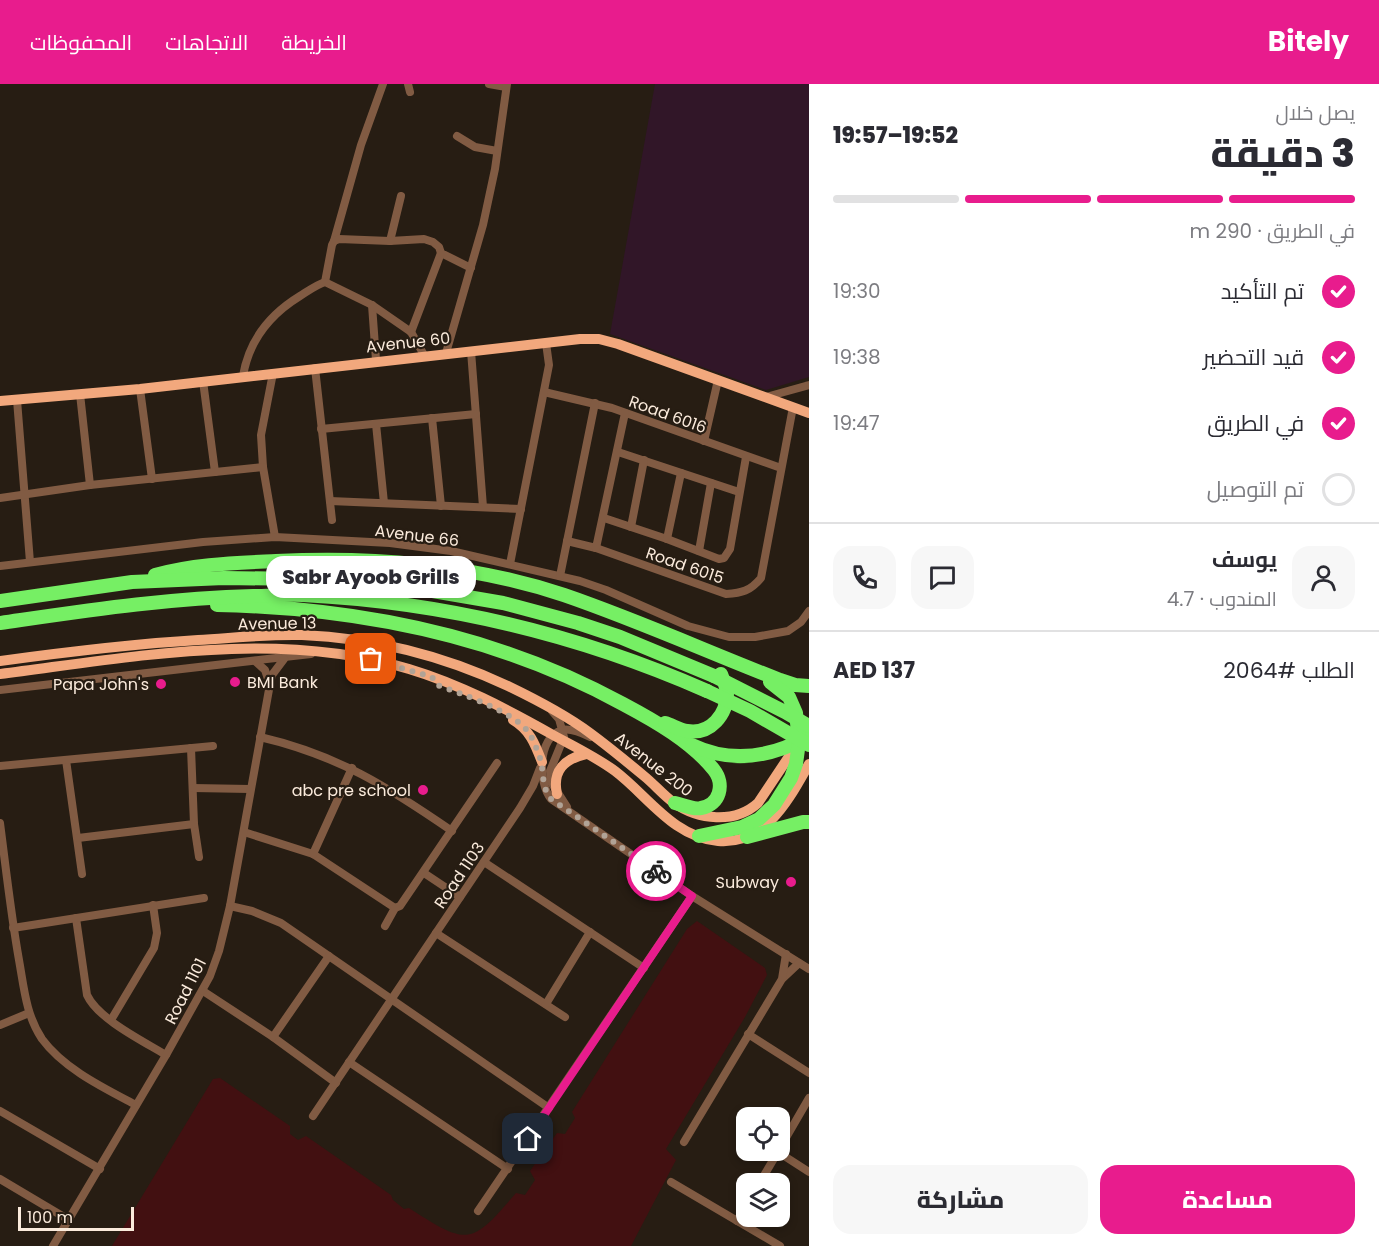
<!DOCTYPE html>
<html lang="ar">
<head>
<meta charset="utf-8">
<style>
	body { margin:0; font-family:Poppins,Cairo,sans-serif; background:#f7f7f7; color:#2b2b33; direction:rtl; height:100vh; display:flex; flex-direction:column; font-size:22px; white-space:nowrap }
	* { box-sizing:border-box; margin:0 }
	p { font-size:20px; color:#7c7c81 }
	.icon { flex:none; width:33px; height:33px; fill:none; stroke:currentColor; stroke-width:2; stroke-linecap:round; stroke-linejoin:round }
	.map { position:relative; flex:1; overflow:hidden; direction:ltr }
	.drawer { display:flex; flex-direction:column; background:#fff; width:570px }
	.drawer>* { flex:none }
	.buttons { position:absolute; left:736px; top:1023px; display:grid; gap:12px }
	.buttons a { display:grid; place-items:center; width:54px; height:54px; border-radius:12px; background:#fff; box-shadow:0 3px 9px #0003; font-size:30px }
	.scale { position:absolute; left:18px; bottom:15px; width:116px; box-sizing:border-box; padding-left:6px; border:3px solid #fbebdc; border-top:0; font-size:16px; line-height:21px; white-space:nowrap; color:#fbebdc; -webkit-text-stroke:4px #271d13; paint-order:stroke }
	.pin { position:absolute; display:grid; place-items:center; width:51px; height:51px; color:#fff; margin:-26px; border-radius:12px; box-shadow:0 3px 9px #0006 }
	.courier { position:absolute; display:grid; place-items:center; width:60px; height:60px; margin:-30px; border:4px solid #e81c8d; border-radius:50%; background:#fff; color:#222; box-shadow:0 2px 8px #0007 }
	.bubble { position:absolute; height:42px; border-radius:18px; background:#fff; box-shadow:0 3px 9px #0003; font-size:20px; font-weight:800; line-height:42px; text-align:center; direction:rtl }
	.head em { font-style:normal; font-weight:800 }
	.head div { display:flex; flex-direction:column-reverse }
	.head { display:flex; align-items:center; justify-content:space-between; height:102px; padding:0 24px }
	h1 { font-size:39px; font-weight:800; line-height:45px }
	.bar { display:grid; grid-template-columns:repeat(4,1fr); gap:9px 6px; align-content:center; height:72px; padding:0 24px }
	.bar i { height:8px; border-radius:4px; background:#e1e1e2 }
	.bar .on { background:#e81c8d }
	.bar p { grid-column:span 4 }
	.line { display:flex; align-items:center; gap:15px; padding:0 24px; border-top:2px solid #e1e1e2 }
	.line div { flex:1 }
	.round { display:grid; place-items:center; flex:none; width:63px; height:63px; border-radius:18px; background:#f7f7f7 }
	ol { padding:0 24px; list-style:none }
	li { display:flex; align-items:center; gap:18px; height:66px }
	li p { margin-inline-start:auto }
	li .icon { padding:6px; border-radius:50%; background:#e81c8d; color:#fff; stroke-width:4 }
	li:last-child { color:#7c7c81 }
	li i { width:33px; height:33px; border:3px solid #e1e1e2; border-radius:50% }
	.cta { display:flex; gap:12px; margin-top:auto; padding:12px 24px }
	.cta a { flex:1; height:69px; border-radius:18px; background:#e81c8d; color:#fff; font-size:24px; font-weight:800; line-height:69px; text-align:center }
	.cta a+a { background:#f7f7f7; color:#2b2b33 }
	header { display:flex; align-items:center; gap:36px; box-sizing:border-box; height:84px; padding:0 30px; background:#e81c8d; color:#fff }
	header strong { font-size:28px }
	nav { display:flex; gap:33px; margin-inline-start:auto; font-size:21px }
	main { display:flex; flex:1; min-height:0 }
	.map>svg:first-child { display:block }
	.green { fill:#311628 }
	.water { fill:#421011 }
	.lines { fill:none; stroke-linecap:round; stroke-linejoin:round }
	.street { stroke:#815b43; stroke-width:8 }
	.secondary { stroke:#f2a87d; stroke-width:10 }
	.highway { stroke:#76ef64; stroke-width:14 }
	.highway-bridge { stroke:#76ef64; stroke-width:14 }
	.done { stroke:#b1a396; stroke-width:6; stroke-dasharray:0 10.8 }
	.route { stroke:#e81c8d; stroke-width:8 }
	.poi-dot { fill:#e81c8d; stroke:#271d13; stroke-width:2 }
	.labels { text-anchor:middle; stroke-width:4.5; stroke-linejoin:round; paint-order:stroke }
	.street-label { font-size:16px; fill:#fbebdc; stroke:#271d13 }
	.poi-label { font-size:16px; fill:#fbebdc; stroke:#271d13; text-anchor:end }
</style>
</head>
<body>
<header>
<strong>Bitely</strong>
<nav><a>الخريطة</a><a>الاتجاهات</a><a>المحفوظات</a></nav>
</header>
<main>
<section class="drawer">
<div class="head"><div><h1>3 دقيقة</h1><p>يصل خلال</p></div><em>19:52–19:57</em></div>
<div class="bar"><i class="on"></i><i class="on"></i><i class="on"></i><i></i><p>في الطريق · 290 m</p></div>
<ol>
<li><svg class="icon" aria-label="check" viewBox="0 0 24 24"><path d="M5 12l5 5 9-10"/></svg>تم التأكيد<p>19:30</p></li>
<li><svg class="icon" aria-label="check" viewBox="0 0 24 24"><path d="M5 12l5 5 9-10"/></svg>قيد التحضير<p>19:38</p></li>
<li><svg class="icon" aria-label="check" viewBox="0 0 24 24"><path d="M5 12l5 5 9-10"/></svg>في الطريق<p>19:47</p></li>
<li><i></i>تم التوصيل</li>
</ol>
<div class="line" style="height:108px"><a class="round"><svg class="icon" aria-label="person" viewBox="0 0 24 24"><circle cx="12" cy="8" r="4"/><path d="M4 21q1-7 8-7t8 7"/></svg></a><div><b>يوسف</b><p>المندوب · 4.7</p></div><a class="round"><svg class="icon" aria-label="chat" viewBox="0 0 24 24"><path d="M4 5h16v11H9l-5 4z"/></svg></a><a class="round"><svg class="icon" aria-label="phone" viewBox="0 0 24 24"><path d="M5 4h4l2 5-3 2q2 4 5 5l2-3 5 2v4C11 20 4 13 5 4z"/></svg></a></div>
<div class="line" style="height:78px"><div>الطلب #2064</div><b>AED 137</b></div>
<div class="cta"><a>مساعدة</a><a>مشاركة</a></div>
</section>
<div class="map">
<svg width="809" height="1162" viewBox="0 0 809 1162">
	<rect width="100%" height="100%" fill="#271d13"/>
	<polygon class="green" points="655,0 809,0 809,293 766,306 610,250"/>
	<path class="water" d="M697,837l68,47 2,7 -22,42 -79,132 10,11 -45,86h-519l101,-167 7,-1 70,48v8l8,6 8,-4 85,59 2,5 11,9 5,-1c59,38 62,38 107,-15l9,2 10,-15 -5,-9 27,-38 8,1 10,-16 -3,-6 115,-183z"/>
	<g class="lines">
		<g class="street">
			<polyline points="408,0 410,8"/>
			<polyline points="489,0 506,3"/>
			<polyline points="457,52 475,63 497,67"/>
			<polyline points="334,157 361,61 383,0"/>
			<polyline points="390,157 401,112"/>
			<polyline points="325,198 332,161 334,157 339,155 390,157 424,155 433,158 439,163 441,169 471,184"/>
			<polyline points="372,221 376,276"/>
			<polyline points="411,248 441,169"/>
			<polyline points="471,267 483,423"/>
			<polyline points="446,269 483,141 495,85 507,0"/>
			<polyline points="315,284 332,436"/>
			<polyline points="273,289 261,351 263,383 275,453"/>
			<path d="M243,292c6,-36 26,-61 57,-80 8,-5 16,-11 25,-14l47,23 39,27 13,23"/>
			<polyline points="203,297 215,388"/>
			<polyline points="140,305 152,395"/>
			<polyline points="544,308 612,324 781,384"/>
			<polyline points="80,310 90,401"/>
			<polyline points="766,313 809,301"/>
			<polyline points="17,316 30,478"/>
			<polyline points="432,334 441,422"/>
			<polyline points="376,340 384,419"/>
			<polyline points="321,345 476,330"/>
			<polyline points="704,357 718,296"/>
			<polyline points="618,368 739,408"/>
			<polyline points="0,414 90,401 263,383"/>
			<polyline points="330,417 521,425"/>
			<polyline points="604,434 667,455 719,475 724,474 730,465 746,373"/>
			<polyline points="631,443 644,376"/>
			<polyline points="667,455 681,389"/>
			<path d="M567,457l29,7 130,46c16,-1 24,-3 35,-16l32,-171"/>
			<polyline points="596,464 625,329"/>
			<polyline points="699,467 711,399"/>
			<polyline points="510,480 549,281 546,259"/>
			<polyline points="0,482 203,458 275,453 390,459 451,467 580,497 606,506 688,542 729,553 755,553 788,547 801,538 809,527"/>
			<polyline points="560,492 595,319"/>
			<polyline points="255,577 265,586 269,598"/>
			<polyline points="0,606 311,570"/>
			<polyline points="552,627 559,635 564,653 550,687 551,698 567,723"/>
			<path d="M260,653c78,18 128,50 192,94"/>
			<path d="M590,653c-8,-4 -19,-9 -28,-7 -25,7 -24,53 -11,69l141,97 117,73"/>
			<polyline points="191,664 194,740 199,773"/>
			<polyline points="66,676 82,790"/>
			<polyline points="0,682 213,662"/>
			<polyline points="193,704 250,705"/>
			<path d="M0,739c6,46 11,92 19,137 5,28 7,55 23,79 22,30 62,49 94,66"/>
			<polyline points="244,748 313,770 395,824"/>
			<polyline points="78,754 194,740"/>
			<polyline points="313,770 352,684"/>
			<polyline points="484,778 644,884"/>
			<polyline points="424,789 460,813"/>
			<polyline points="230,822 252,827 281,839 549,1024"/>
			<path d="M76,834l11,77c11,24 56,46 79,60"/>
			<polyline points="385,842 395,824 400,822 497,679"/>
			<polyline points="13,844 204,814"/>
			<polyline points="436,849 565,933"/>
			<polyline points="783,894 799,879"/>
			<polyline points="203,907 273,953 336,999"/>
			<polyline points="546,920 590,848"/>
			<polyline points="111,936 154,864 157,849 153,821"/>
			<polyline points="0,941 29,929"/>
			<polyline points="748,950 809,989"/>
			<polyline points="273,953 329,872"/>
			<polyline points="349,978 508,1085"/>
			<polyline points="0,1027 100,1085"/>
			<polyline points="313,1032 520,724 533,702 540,684"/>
			<polyline points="684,1058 782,895 786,870"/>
			<polyline points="780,1064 809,1014"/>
			<polyline points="778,1068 809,1088"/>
			<polyline points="0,1095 69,1136"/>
			<polyline points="671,1098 780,1162"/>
			<polyline points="759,1100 779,1066"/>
			<polyline points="478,1127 692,812"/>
			<polyline points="737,1137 747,1119"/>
			<polyline points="53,1162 166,971 210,892 219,867 230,822 270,600 272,591 284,575"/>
		</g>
		<g class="secondary">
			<polyline points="0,317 140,305 580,255 599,255 618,260 809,329"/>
			<path d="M0,577c66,-9 132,-17 198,-21 35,-2 70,-6 104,-5 71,3 142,21 206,51 27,13 58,29 82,47 19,14 36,28 54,43 10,8 19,19 30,27 24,17 61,21 84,0l40,-60"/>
			<path d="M0,590c134,-17 276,-45 409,-5 50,15 98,40 144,66 20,11 43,22 62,36 33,25 58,66 103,70 48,4 71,-42 91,-77"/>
			<path d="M513,636c17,10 22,24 29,42"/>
			<path d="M557,710c-5,-23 7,-35 29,-40"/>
		</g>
		<g class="highway">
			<path d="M155,491c39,-11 80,-12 121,-14 96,-5 197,4 288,34 73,25 144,57 216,85l15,5 14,1"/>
			<polyline points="0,517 132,498 224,494 307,495 386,499 503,519 578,539 620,553 714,592"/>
			<path d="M217,521c141,3 282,31 406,99 32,17 69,38 91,66 11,14 6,35 -13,38 -7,2 -18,-3 -26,-5"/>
			<path d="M0,539c84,-12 168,-25 253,-27 16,0 33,-2 50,-1 139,7 277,40 404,96"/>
			<path d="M665,639c7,2 15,7 22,8 24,4 40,-17 40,-38 0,-6 -4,-13 -6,-19"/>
			<path d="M692,661c40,19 80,12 117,-9"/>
			<polyline points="699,752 742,743 759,735 774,721 791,694 796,680 799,658 796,629 789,613 770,598"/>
			<polyline points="747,753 803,738 809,738"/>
		</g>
		<g class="highway-bridge">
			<polyline points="714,592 785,628 809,642"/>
			<polyline points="707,607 750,627 809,661"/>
		</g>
	</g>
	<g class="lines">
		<path class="done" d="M371,575l61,18 5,8c23,8 70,25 87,42 8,8 11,18 15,28 6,16 1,30 12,44l105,72"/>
		<polyline class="route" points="528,1055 692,812 656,787"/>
	</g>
	<g class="poi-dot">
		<circle cx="235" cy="598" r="6"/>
		<circle cx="161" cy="600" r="6"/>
		<circle cx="423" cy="706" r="6"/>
		<circle cx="791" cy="798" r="6"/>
	</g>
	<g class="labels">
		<g class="street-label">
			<text transform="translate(408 258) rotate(-6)" y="6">Avenue 60</text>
			<text transform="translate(668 330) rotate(20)" y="6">Road 6016</text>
			<text transform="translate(417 451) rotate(7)" y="6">Avenue 66</text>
			<text transform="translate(685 481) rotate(19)" y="6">Road 6015</text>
			<text transform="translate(277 539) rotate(-1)" y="6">Avenue 13</text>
			<text transform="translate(654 680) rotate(38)" y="6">Avenue 200</text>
			<text transform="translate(459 791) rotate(-56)" y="6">Road 1103</text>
			<text transform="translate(185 907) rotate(-63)" y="6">Road 1101</text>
		</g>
		<g class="poi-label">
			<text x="247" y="604" text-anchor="start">BMI Bank</text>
			<text x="149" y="606">Papa John's</text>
			<text x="411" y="712">abc pre school</text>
			<text x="779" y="804">Subway</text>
		</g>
	</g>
</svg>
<div class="buttons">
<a><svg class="icon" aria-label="locate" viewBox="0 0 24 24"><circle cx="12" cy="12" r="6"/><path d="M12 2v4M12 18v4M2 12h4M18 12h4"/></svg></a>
<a><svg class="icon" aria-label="layers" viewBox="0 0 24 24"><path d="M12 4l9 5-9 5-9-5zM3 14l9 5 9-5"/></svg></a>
</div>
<div class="scale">100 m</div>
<div class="pin" style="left:371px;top:575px;background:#ea580c"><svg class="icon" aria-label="bag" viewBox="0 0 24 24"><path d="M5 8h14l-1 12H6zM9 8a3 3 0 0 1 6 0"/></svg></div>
<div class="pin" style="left:528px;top:1055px;background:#1f2937"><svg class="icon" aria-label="home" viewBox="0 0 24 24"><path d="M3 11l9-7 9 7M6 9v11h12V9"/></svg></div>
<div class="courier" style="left:656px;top:787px"><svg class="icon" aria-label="bike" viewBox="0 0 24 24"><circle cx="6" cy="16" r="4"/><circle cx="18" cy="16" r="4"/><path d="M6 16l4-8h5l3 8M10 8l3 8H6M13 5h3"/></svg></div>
<div class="bubble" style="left:266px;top:472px;width:210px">Sabr Ayoob Grills</div>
</div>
</main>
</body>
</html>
